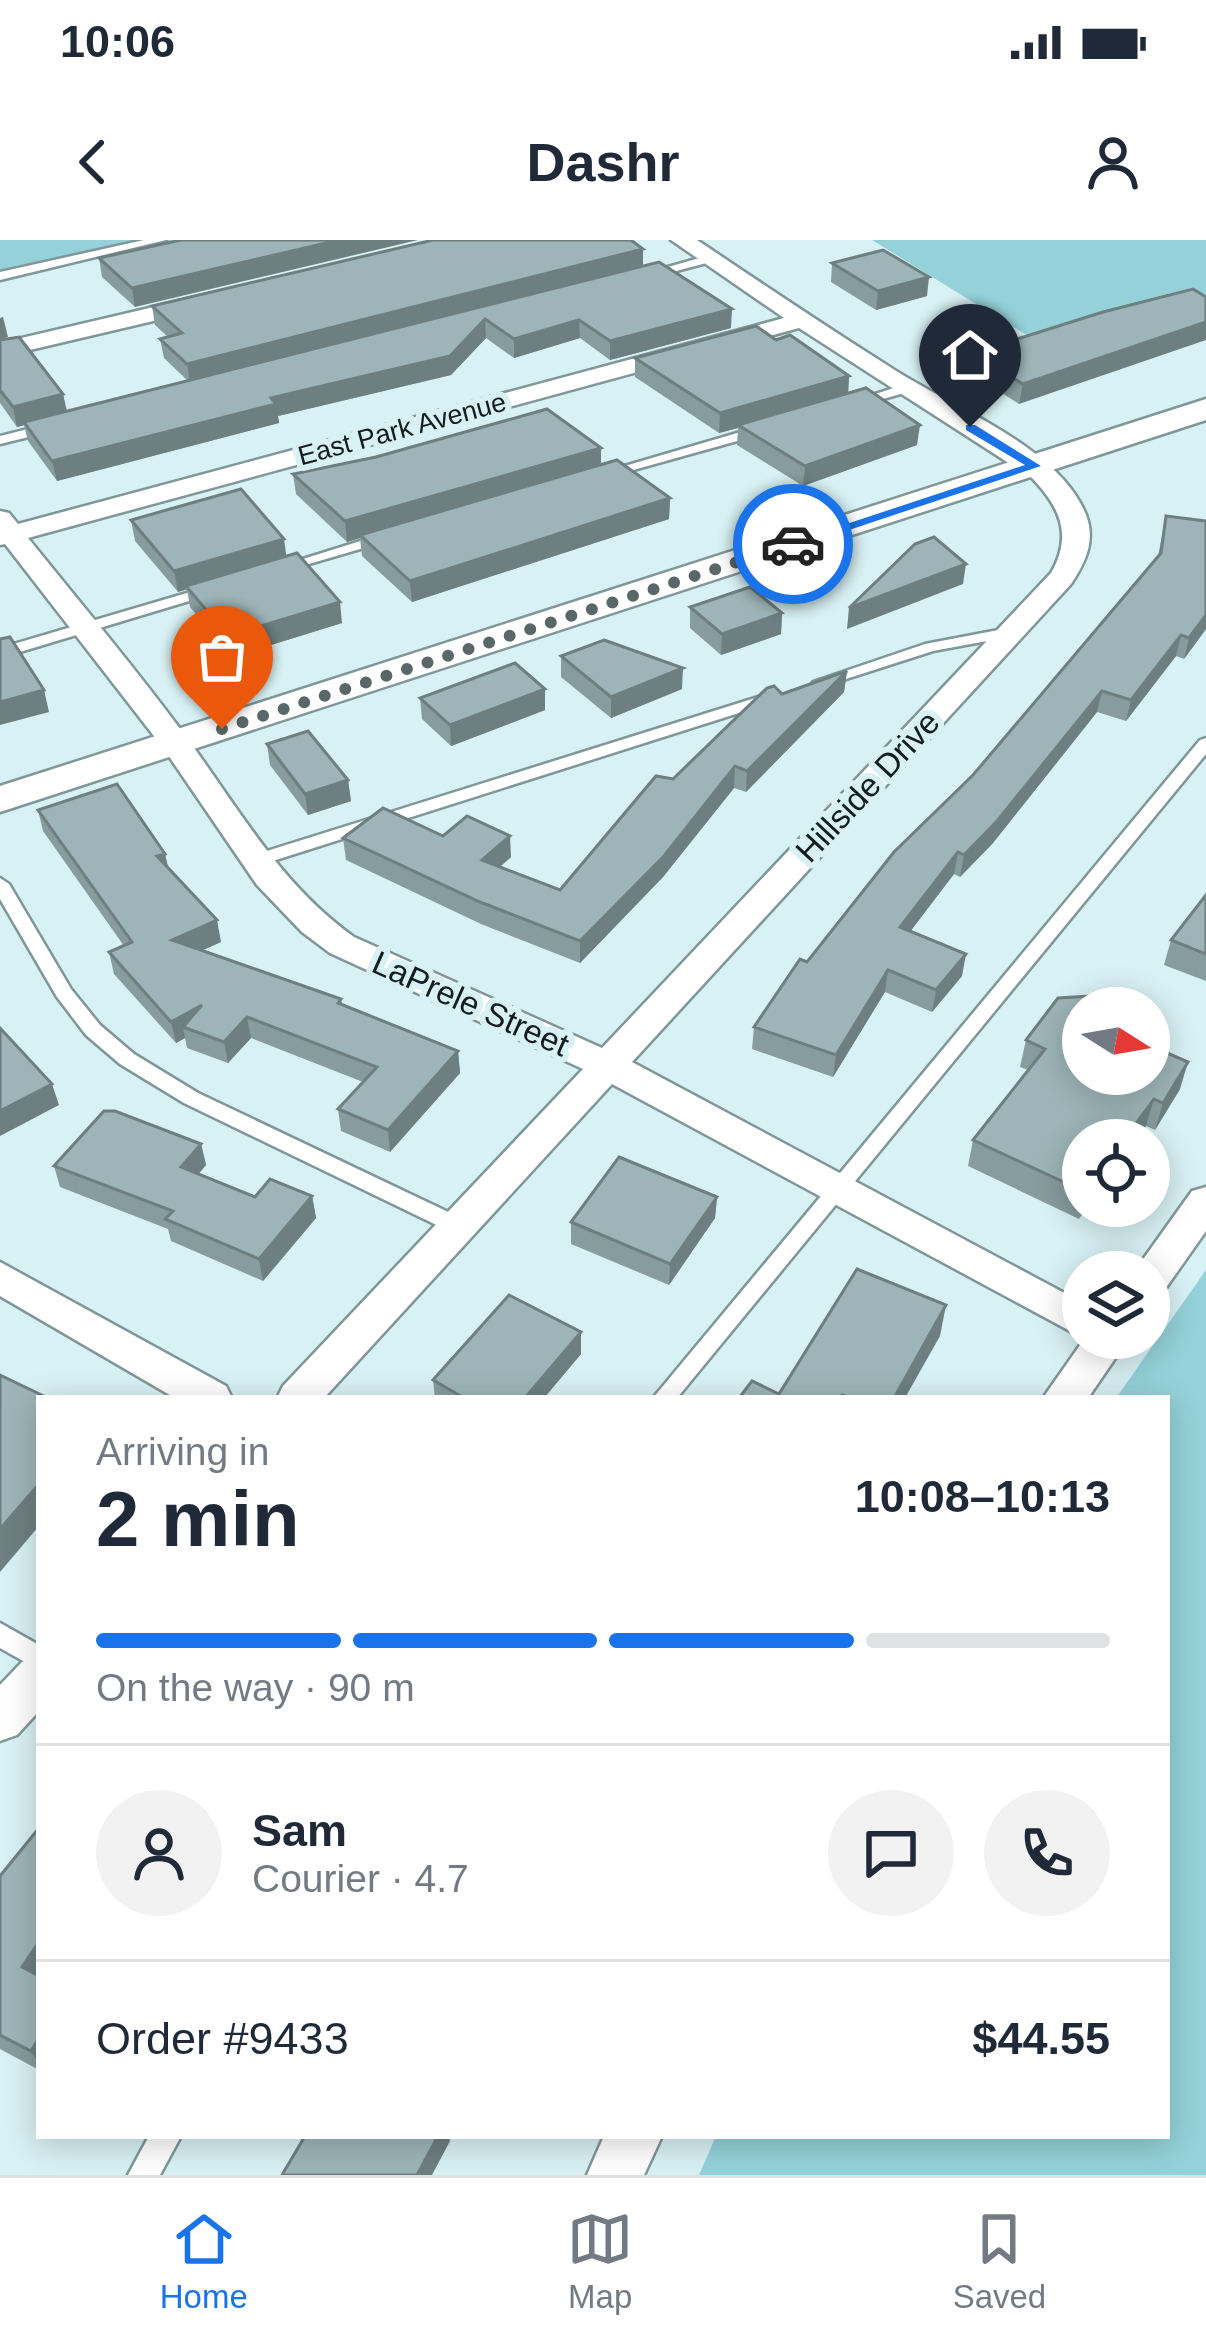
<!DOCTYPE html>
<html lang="en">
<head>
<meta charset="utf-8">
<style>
	body { margin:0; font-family:Helvetica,sans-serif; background:#f2f2f3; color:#1f2937; height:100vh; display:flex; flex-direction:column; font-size:45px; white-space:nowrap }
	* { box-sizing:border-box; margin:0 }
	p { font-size:39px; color:#747a83 }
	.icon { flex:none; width:66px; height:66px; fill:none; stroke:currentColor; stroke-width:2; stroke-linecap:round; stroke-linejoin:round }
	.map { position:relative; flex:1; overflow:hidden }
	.panel { position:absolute; left:36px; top:1155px; width:1134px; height:744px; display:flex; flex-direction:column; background:#fff; border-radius:0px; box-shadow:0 6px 30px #0003 }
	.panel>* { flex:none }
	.needle { width:78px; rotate:101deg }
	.buttons { position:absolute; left:1062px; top:747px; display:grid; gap:24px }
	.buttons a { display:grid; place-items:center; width:108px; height:108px; border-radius:50%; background:#fff; box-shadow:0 6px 30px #0003; font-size:60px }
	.pin { position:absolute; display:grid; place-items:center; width:102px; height:102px; color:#fff; margin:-123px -51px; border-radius:50% 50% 50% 0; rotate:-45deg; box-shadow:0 0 12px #0007 }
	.pin .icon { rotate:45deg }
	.courier { position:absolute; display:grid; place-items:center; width:120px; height:120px; margin:-60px; border:9px solid #1a73e8; border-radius:50%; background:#fff; color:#222; box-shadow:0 3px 15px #0007 }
	.summary em { font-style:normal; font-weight:600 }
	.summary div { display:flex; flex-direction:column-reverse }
	.summary { display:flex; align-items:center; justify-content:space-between; height:204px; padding:0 60px }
	h1 { font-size:78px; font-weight:600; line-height:90px }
	.bar { display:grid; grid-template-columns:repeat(4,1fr); gap:18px 12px; align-content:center; height:144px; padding:0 60px }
	.bar i { height:15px; border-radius:9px; background:#e0e1e3 }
	.bar .active { background:#1a73e8 }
	.bar p { grid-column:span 4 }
	.line { display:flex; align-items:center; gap:30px; padding:0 60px; border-top:3px solid #e0e1e3 }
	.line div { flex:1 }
	.round { display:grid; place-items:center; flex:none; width:126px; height:126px; border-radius:63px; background:#f2f2f3 }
	.status { display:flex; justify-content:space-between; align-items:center; height:84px; padding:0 60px; background:#fff; direction:ltr }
	.status svg { height:33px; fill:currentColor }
	header { display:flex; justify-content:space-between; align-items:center; height:156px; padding:0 60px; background:#fff; font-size:54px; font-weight:600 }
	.menu { display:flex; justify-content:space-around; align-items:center; height:168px; border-top:3px solid #e0e1e3; background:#fff; font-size:33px; color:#747a83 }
	.menu a { display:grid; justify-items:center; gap:6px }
	.menu .active { color:#1a73e8 }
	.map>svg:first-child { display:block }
	.green { fill:#94d1d8 }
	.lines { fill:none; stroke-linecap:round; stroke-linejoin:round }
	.service-casing { stroke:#80979a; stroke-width:5 }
	.minor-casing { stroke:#80979a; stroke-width:5 }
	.tertiary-casing { stroke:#80979a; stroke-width:5 }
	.service { fill:#fff; fill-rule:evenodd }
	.minor { fill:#fff; fill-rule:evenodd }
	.tertiary { fill:#fff; fill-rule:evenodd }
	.wall { fill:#879c9e }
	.shaded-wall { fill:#6e7f81 }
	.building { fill:#9db5b8; stroke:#6e7f81; stroke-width:3 }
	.route { fill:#1a73e8 }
	.done { stroke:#596769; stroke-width:12; stroke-dasharray:0 21.6 }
	.labels { text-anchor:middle; stroke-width:12; stroke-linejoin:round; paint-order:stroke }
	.far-street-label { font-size:27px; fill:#141d1e; stroke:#d8f1f4 }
	.street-label { font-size:33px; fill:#141d1e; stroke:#d8f1f4 }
</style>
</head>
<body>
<div class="status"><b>10:06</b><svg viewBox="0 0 49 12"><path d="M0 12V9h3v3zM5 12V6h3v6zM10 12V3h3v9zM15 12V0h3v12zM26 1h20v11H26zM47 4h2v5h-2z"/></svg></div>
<header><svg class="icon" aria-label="back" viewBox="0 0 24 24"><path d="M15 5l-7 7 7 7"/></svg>Dashr<svg class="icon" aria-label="person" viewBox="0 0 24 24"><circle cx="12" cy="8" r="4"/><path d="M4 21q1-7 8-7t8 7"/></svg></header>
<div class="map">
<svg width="1206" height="1935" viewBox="0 0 1206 1935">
	<rect width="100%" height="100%" fill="#d8f1f4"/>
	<g class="green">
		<polygon points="0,0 176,0 0,40"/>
		<polygon points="872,0 1206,0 1206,57 1046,107"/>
		<polygon points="1206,1030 1206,1935 699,1935 716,1896 1167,1896 1167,1158 1116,1158"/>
	</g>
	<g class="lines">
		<defs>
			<g id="service">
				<polygon points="144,0 166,0 0,40 0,32"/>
				<polygon points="710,15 716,19 714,21 646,39 640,35"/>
				<polygon points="906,144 911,145 911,151 855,167 848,163"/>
				<polygon points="52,183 57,184 57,190 0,204 0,196"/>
				<polygon points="761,186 768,190 766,193 601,239 594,235"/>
				<polygon points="386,293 393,297 391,300 278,333 271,329"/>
				<polygon points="214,345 219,346 219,352 0,418 0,408"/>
				<polygon points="1009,388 1017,393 1014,396 933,411 821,447 813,442 925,404"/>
				<polygon points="774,452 782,457 780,460 260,625 248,625 245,621 248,617"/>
				<polygon points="1206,498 1206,514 677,1158 653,1158 1200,500"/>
				<polygon points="0,638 9,644 71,749 100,785 134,814 198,853 465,980 469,986 465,992 451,992 184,863 120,824 86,795 57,757 0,659"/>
				<polygon points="0,1383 39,1405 39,1430 0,1408"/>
				<polygon points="149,1896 181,1896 160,1935 128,1935"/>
			</g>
			<g id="minor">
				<path d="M671,0h26c64,43 128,86 193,127 59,39 169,79 196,148 10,26 -1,48 -15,69l-439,478 451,241v35l-471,-254 -288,314h-47l6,-12 300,-317 -253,-116 -28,-21 -45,-47 -93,-136 -159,-205 -5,1v-34l9,2 9,11 766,-206zM799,88l233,150c28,29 41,57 19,95l-449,475 -248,-111c-73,-52 -113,-125 -165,-196 -51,-70 -107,-136 -161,-203z"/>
				<polygon points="205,55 216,62 213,67 0,117 0,103"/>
				<polygon points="1206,947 1206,991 1163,1052 1149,1056 1149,1032 1134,1032 1192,951"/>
				<polygon points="0,1022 226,1146 232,1158 175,1158 0,1056"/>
				<polygon points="1085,1098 1129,1098 1088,1158 1043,1158"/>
				<polygon points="39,1416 39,1471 17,1495 0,1501 0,1445 22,1422"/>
				<polygon points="604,1896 662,1896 644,1935 587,1935"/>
			</g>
			<polygon id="tertiary" points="1206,159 1206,180 0,572 0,546"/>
		</defs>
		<use href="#service" class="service-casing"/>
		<use href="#minor" class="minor-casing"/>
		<use href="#tertiary" class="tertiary-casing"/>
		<use href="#service" class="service"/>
		<use href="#minor" class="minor"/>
		<use href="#tertiary" class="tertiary"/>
	</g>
	<g class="wall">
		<polygon points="181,0 135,67 102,37 99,18"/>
		<polygon points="643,9 643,26 731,88 610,120 580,98 514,118 486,98 451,135 278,176 279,183 57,241 28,201 24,185 17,187 0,163 0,100 63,154 67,171 188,141 164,118 160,99 168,97 155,85 152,66"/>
		<polygon points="832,23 927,56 876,70 831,42"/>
		<polygon points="1103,72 1019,164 970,133 973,113"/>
		<polygon points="776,100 849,136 848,153 917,205 803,246 737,205 738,188 719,193 635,137 635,118"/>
		<polygon points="601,208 601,225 670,258 669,279 412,362 362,316 360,298 347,302 296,254 293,234"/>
		<polygon points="1166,276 1206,281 1206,389 1184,419 1176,416 1126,481 1097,472 993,603 960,637 954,634 910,691 962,736 932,772 885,752 833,837 752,809 754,787 807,722 973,535 1158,316"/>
		<polygon points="131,280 287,316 342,383 232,417 190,367 187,349 178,352 135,301"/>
		<polygon points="690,367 782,373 781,394 721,415 690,388"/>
		<polygon points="561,416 682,449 611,478 561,437"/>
		<polygon points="847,431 844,452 746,552 734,548 663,637 580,723 481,684 346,620 343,598 443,596 511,617 500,627 560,650 673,539 782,454"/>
		<polygon points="420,458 545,470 451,506 422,479"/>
		<polygon points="267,504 348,540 351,561 308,575 270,525"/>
		<polygon points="38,570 165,614 168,629 221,702 202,710 341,759 342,764 458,811 460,833 390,912 341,891 338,869 363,842 251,798 228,823 187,808 185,798 176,803 114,734 109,712 124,706 43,591"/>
		<polygon points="1206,655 1206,741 1164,725 1171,700"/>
		<polygon points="1083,768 1180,849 1155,890 1146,886 1136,900 1083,900 1083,966 1088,966 1079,979 968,926 973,900 1028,830 1020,827 1026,800"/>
		<polygon points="201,904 206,925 198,934 255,957 312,956 316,978 263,1041 171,1001 168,989 60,947 54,926"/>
		<polygon points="717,957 715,978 669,1045 571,1004 571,982"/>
		<polygon points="581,1092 581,1114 544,1158 435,1158 433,1140"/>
		<polygon points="39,1588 39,1830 0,1809 0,1636"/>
	</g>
	<g class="shaded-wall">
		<polygon points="339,0 418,0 135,67 132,48"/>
		<polygon points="643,9 643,28 190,143 187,124"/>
		<polygon points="929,37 927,56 876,70 878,51"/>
		<polygon points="732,69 731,88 610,120 610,101"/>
		<polygon points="3,77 8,97 0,99 0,78"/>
		<polygon points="485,79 486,98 451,135 278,176 279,183 57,241 52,221 271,158"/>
		<polygon points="579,80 580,98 514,118 514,99"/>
		<polygon points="1206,82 1206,100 1019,164 1023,144"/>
		<polygon points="849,136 848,156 738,185 738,188 719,193 720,173"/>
		<polygon points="63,154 67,174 17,187 13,167"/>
		<polygon points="920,185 917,205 803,246 805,226"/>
		<polygon points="601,208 601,228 360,295 360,298 347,302 345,281"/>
		<polygon points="670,258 669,279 412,362 410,341"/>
		<polygon points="284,299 287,320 178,352 174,331"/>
		<polygon points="966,324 963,344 847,389 849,368"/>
		<polygon points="340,362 342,383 232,417 228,396"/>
		<polygon points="782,373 781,394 721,415 722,394"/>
		<polygon points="1206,375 1206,389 1184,419 1189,398"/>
		<polygon points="1181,395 1176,416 1126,481 1131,460"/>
		<polygon points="683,428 682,449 611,478 611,457"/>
		<polygon points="847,431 844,452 746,552 747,531"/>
		<polygon points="545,449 545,470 451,506 450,485"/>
		<polygon points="44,450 49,472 0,485 0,462"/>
		<polygon points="1102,451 1097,472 993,603 960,637 964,615"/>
		<polygon points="735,526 734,548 663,637 580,723 580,701"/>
		<polygon points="348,540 351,561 308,575 305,554"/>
		<polygon points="510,596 511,617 483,641 482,620"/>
		<polygon points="958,612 954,634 897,709 900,687"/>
		<polygon points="165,614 170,635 157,616"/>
		<polygon points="217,680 221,702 177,722 172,700"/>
		<polygon points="966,714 962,736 932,772 936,750"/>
		<polygon points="888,730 885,752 833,837 836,815"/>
		<polygon points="202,765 183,787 185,798 176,803 171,782"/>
		<polygon points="247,777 251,798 228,823 224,802"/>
		<polygon points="458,811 460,833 390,912 388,890"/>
		<polygon points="1188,822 1180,849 1155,890 1163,863"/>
		<polygon points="52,844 59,865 0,896 0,871"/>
		<polygon points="1154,859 1146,886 1136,900 1124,900"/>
		<polygon points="201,904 206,925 186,949 181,927"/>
		<polygon points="312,956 316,978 263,1041 259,1019"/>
		<polygon points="717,957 715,978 669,1045 670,1024"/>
		<polygon points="946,1065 940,1096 905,1158 894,1158"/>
		<polygon points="581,1092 581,1114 544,1158 525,1158"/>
		<polygon points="39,1244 39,1286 0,1332 0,1289"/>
		<polygon points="39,1702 39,1745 22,1727"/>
		<polygon points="39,1798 39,1825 31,1811"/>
		<polygon points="438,1896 449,1896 450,1901 432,1935 417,1935"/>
	</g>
	<g class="building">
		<polygon points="181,0 339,0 132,48 99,18"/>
		<polygon points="433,0 631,0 643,9 187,124 160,99 182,93 152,66"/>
		<polygon points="883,10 929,37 878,51 832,23"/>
		<polygon points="659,22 732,69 610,101 579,80 514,99 485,79 450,116 271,158 276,164 52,221 24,182"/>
		<polygon points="1193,49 1206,57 1206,82 1023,144 973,113 1103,72"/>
		<polygon points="756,86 776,100 790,95 849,136 720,173 635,118"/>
		<polygon points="19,97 63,154 13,167 0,150 0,100"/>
		<polygon points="866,148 920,185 805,226 738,185"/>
		<polygon points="547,169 601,208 345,281 293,234 376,217"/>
		<polygon points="617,220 670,258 410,341 360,295"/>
		<polygon points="241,249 284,299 174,331 131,280"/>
		<polygon points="1166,276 1206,281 1206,375 1189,398 1181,395 1131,460 1102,451 997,581 964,615 958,612 900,687 966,714 936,750 888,730 836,815 754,787 800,719 807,722 894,612 973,535 1161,313"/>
		<polygon points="934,297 966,324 849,368 915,304"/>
		<polygon points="297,313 340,362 228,396 186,346"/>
		<polygon points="750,347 782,373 722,394 690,367"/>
		<polygon points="10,397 44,450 0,462 0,399"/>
		<polygon points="604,400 683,428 611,457 561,416"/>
		<polygon points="515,423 545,449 450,485 420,458"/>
		<polygon points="847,431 747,531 735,526 664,616 580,701 480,662 343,598 383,568 443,596 467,576 510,596 482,620 560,650 656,536 673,539 767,448 774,446 782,454"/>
		<polygon points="308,491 348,540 305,554 267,504"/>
		<polygon points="117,544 165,614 157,616 217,680 172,700 341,759 338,763 458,811 388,890 338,869 377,827 247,777 224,802 183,787 202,765 171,782 109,712 132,702 38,570"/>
		<polygon points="1206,655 1206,714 1171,700"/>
		<polygon points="1123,754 1129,768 1083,768 1083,834 1149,834 1149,805 1188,822 1163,863 1154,859 1124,900 1083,900 1083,951 973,900 1045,809 1026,800 1058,758"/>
		<polygon points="0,788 52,844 0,871"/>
		<polygon points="104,871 115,871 201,904 181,927 255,957 270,939 312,956 259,1019 165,979 173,971 54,926"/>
		<polygon points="619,917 717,957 670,1024 571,982"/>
		<polygon points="857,1029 946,1065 894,1158 850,1158 842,1155 840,1158 739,1158 752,1141 779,1154"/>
		<polygon points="509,1055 581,1092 525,1158 464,1158 433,1140"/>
		<polygon points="0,1135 48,1158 39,1158 39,1244 0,1289"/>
		<polygon points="39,1588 39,1702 22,1727 39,1736 39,1798 31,1811 0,1795 0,1636"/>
		<polygon points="305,1896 438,1896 417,1935 282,1935"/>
	</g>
	<polygon class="route" points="966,185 975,185 1041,226 798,307 786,304 1025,225 966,190"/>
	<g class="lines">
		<polyline class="done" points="222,489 793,304"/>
	</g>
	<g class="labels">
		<g class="far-street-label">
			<text transform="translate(402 189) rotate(-15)" y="9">East Park Avenue</text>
		</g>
		<g class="street-label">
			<text transform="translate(867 546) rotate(-47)" y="12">Hillside Drive</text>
			<text transform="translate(471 763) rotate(24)" y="12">LaPrele Street</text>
		</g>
	</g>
</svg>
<div class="buttons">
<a><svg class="needle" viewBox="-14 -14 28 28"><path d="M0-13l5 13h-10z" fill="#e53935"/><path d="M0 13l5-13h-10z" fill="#747a83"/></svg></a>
<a><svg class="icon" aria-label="locate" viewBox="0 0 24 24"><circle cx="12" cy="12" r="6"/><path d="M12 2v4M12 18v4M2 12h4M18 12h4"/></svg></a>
<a><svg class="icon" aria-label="layers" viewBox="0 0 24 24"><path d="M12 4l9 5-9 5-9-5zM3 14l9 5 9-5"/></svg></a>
</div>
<div class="pin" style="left:222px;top:489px;background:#ea580c"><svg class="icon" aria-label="bag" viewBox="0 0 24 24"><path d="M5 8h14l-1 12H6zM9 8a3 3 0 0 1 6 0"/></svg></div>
<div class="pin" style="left:970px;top:187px;background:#1f2937"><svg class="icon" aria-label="home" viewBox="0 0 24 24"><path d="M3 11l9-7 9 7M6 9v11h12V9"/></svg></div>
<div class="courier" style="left:793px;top:304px"><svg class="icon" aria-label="car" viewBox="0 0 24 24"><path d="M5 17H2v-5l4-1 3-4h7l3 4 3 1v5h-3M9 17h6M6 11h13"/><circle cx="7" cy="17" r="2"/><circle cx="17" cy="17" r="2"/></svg></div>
<section class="panel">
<div class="summary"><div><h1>2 min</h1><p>Arriving in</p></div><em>10:08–10:13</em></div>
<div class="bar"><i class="active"></i><i class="active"></i><i class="active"></i><i></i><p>On the way · 90 m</p></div>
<div class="line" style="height:216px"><a class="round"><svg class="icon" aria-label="person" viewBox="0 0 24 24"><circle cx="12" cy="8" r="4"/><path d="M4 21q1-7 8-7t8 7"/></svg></a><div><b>Sam</b><p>Courier · 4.7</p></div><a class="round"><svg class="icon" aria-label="chat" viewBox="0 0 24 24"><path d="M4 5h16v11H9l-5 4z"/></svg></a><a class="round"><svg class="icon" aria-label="phone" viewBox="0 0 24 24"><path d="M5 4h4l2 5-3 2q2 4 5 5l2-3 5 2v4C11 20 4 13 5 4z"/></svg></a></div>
<div class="line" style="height:156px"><div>Order #9433</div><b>$44.55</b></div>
</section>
</div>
<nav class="menu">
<a class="active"><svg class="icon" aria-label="home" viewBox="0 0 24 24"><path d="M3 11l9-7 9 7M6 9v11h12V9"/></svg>Home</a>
<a><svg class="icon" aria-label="map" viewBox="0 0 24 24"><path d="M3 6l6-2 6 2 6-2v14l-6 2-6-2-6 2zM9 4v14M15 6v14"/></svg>Map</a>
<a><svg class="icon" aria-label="saved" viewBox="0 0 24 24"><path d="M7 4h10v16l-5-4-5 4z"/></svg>Saved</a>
</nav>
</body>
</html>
